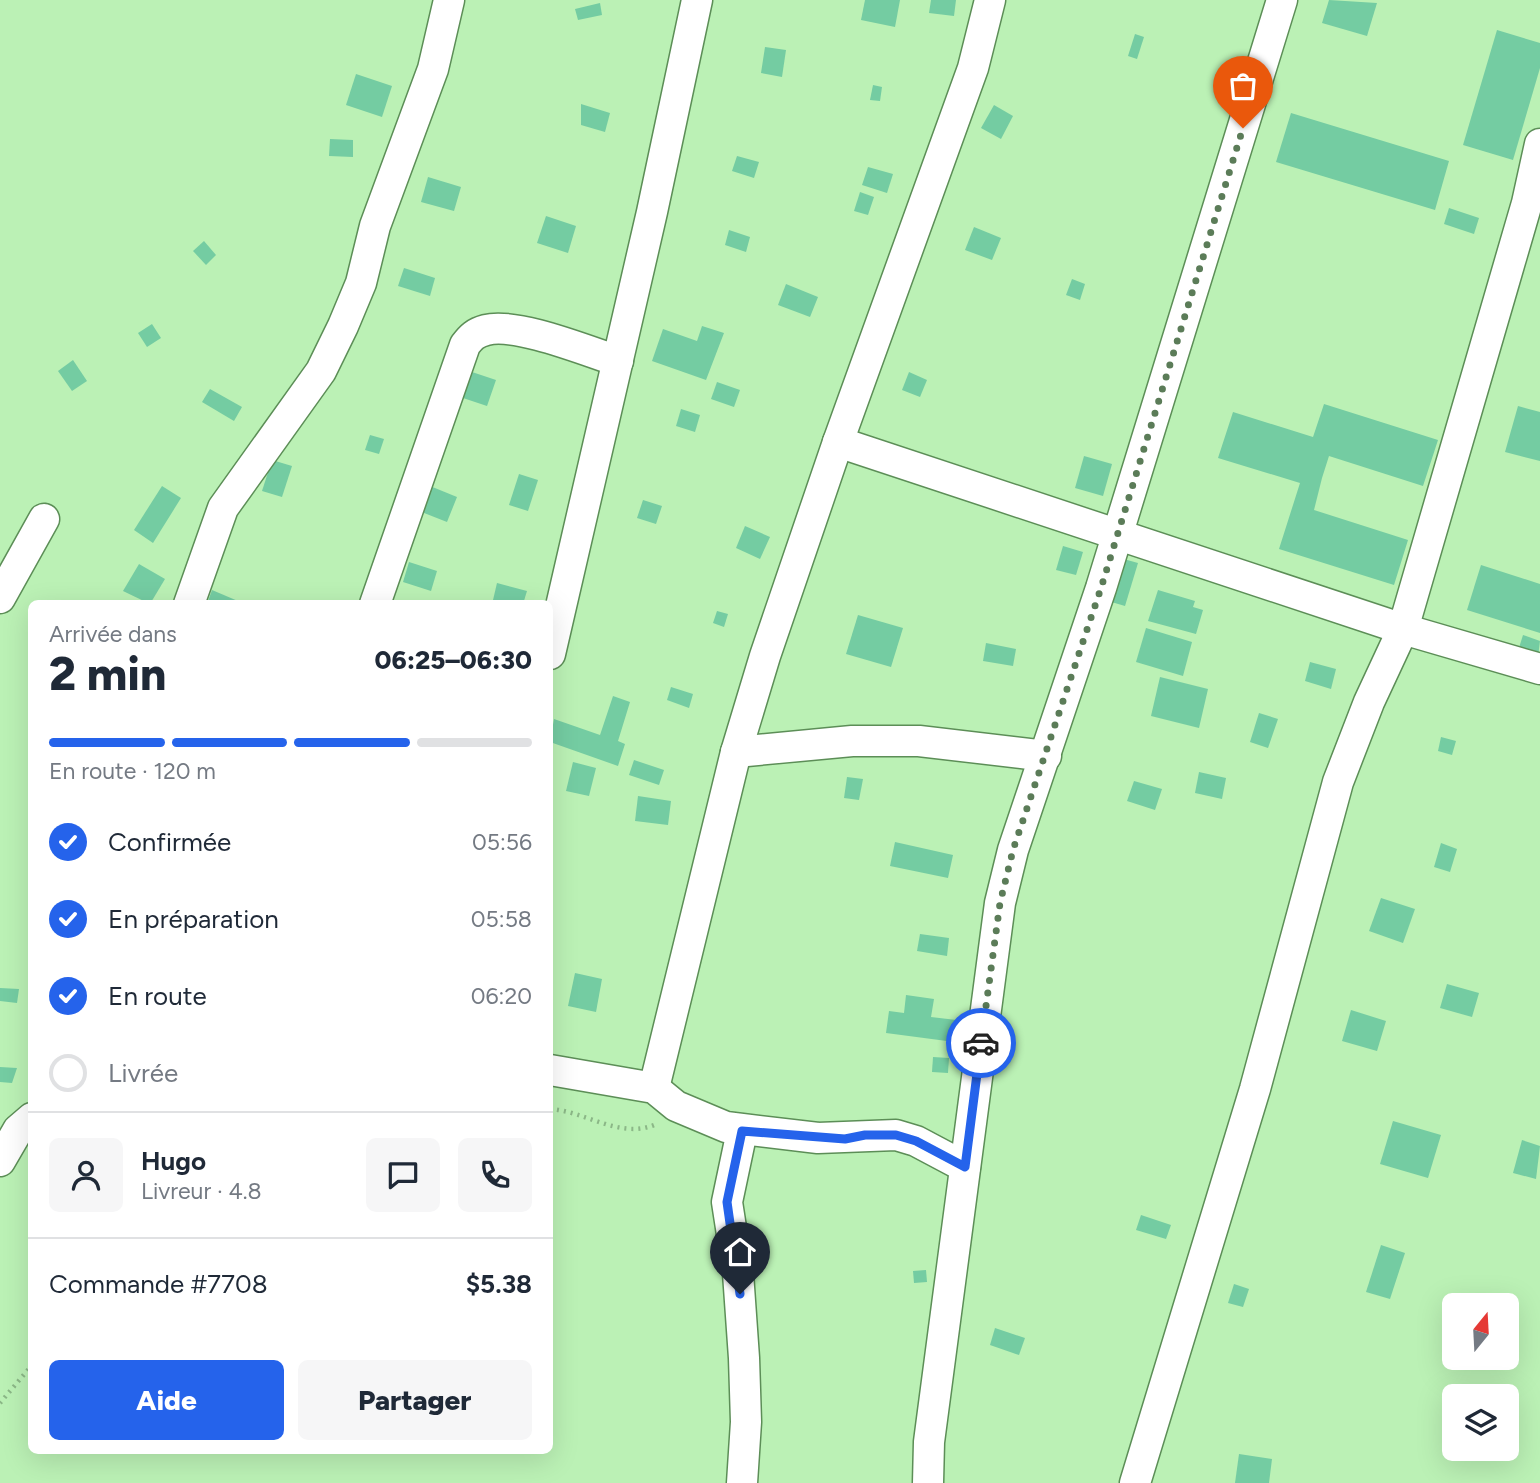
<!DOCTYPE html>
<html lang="fr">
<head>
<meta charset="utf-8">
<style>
	body { margin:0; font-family:Figtree,sans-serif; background:#f6f6f7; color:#1f2937; height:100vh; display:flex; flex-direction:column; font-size:26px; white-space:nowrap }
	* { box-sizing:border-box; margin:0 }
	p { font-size:23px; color:#747a83 }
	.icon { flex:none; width:38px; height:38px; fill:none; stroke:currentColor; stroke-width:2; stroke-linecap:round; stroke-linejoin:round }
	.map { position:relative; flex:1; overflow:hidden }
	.drawer { position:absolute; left:28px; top:600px; width:525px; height:854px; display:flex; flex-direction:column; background:#fff; border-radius:10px; box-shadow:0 7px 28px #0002 }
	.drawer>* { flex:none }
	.needle { width:46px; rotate:18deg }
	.fabs { position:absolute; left:1442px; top:1293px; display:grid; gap:14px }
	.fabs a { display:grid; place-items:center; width:77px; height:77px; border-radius:10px; background:#fff; box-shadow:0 7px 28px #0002; font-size:35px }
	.pin { position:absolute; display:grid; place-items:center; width:60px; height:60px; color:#fff; margin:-72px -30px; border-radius:50% 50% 50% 0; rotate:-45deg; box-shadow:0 0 7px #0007 }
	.pin .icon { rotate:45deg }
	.courier { position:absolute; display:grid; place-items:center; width:70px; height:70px; margin:-35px; border:5px solid #2563eb; border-radius:50%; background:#fff; color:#222; box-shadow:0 2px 9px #0007 }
	.head em { font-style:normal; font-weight:800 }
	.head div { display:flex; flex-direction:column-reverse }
	.head { display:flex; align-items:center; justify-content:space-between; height:119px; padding:0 21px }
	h1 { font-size:46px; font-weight:800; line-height:52px }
	.bar { display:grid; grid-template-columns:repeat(4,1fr); gap:10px 7px; align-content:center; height:84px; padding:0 21px }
	.bar i { height:9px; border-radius:5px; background:#e0e1e3 }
	.bar .selected { background:#2563eb }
	.bar p { grid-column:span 4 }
	.line { display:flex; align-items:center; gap:18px; padding:0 21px; border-top:2px solid #e0e1e3 }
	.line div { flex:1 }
	.round { display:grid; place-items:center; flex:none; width:74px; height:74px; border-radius:10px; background:#f6f6f7 }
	ol { padding:0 21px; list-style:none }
	li { display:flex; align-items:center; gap:21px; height:77px }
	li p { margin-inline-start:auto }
	li .icon { padding:7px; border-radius:50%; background:#2563eb; color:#fff; stroke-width:4 }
	li:last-child { color:#747a83 }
	li i { width:38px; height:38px; border:4px solid #e0e1e3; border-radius:50% }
	.button { display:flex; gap:14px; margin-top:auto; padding:14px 21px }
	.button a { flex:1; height:80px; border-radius:10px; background:#2563eb; color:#fff; font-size:28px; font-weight:800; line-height:80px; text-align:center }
	.button a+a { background:#f6f6f7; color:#1f2937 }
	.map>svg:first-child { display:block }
	.building { fill:#74cca2 }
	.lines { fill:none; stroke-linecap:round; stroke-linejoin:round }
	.minor-casing { stroke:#5c8e57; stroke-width:33 }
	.path { stroke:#8bb787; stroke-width:4.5; stroke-dasharray:2 5; stroke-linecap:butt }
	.minor { stroke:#fff; stroke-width:30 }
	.done { stroke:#5b7c58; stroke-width:7; stroke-dasharray:0 12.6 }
	.route { stroke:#2563eb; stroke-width:9 }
</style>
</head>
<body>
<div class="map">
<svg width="1540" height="1483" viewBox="0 0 1540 1483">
	<rect width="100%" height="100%" fill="#bbf1b5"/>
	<g class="building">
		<polygon points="865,0 900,0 895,27 861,20"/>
		<polygon points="931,0 956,0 954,16 929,13"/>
		<polygon points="1329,0 1377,3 1367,36 1322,23"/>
		<polygon points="600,3 602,15 578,20 575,9"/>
		<polygon points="1497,30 1540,43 1540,68 1513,160 1463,145"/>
		<polygon points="1135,34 1144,37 1137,59 1128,56"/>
		<polygon points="765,47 786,50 782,77 761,73"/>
		<polygon points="356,74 392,86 382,117 346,105"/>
		<polygon points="873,85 882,87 880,101 870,100"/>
		<polygon points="581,104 610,113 605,132 581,125"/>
		<polygon points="994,105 1013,116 1001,139 981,128"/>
		<polygon points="1291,113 1449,161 1435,210 1276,162"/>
		<polygon points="330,139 353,140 353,157 329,156"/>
		<polygon points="737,156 759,162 754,178 732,171"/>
		<polygon points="868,167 893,174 887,193 862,185"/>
		<polygon points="428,177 461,187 454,211 421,202"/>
		<polygon points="860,192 874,197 868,215 854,211"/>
		<polygon points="1449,208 1479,218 1474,234 1444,224"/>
		<polygon points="546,216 576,226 568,253 537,243"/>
		<polygon points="974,227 1001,238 992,260 965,250"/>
		<polygon points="729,230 750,237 746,252 725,245"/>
		<polygon points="204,241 216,255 206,265 193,251"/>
		<polygon points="404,268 435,278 430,296 398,286"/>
		<polygon points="1072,279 1085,284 1080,300 1066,295"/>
		<polygon points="786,284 818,297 810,317 778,305"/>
		<polygon points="152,324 161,338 147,347 138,333"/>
		<polygon points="702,326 724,333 706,380 652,361 663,329 697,341"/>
		<polygon points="73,360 87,381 72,391 58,371"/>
		<polygon points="472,372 496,380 487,406 463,398"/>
		<polygon points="909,372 927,380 920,397 902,390"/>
		<polygon points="717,382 740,390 734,407 711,399"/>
		<polygon points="210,389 242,407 234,421 202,402"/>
		<polygon points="1324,404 1438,440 1423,486 1329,456 1322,478 1314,510 1408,540 1394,585 1279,549 1300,483 1218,458 1233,412 1313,437"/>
		<polygon points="1518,406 1540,412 1540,461 1505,452"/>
		<polygon points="681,409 700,415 695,432 676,426"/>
		<polygon points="370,435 384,439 379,454 365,450"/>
		<polygon points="1084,456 1112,464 1103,496 1075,488"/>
		<polygon points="272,460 292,466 282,497 262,491"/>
		<polygon points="519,474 538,480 528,511 509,505"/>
		<polygon points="162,486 181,498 153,543 134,530"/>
		<polygon points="430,486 457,497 447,522 419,511"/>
		<polygon points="643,500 662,506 656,524 637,518"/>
		<polygon points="745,526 770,537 760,559 736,548"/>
		<polygon points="1063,546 1083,552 1076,575 1056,570"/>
		<polygon points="1120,558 1138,563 1125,606 1108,601"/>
		<polygon points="409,562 437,571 431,591 403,582"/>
		<polygon points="139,564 165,579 150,604 123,591"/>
		<polygon points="1481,565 1540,584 1540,633 1467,610"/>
		<polygon points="497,583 527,591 523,604 493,600"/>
		<polygon points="212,590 245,604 207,604"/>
		<polygon points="1158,590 1195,601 1193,607 1203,610 1196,634 1148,621"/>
		<polygon points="717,611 728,614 724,627 713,623"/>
		<polygon points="858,615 903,628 891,667 846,654"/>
		<polygon points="1146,628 1192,642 1183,676 1136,662"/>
		<polygon points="1523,635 1540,641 1538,657 1518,651"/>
		<polygon points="986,643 1016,649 1013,666 983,661"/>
		<polygon points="1310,662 1336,669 1331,689 1305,681"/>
		<polygon points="1160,677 1208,689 1199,728 1151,716"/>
		<polygon points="671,687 693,694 689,708 667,700"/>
		<polygon points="613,696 630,702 618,741 625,744 618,766 550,742 554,719 600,735"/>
		<polygon points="1259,713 1278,719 1268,748 1250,742"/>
		<polygon points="1441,737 1456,741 1452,755 1438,751"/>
		<polygon points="634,760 664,770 659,785 629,775"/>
		<polygon points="573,762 596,768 589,796 566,791"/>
		<polygon points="1199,772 1226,778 1222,799 1195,793"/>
		<polygon points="847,777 863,779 859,800 844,798"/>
		<polygon points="1134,781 1162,789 1155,810 1127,801"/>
		<polygon points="638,796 671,801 668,825 635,821"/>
		<polygon points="895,842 953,855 948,878 890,866"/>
		<polygon points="1441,843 1457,849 1450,872 1434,867"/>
		<polygon points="1381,898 1415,909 1403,943 1369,931"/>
		<polygon points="920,934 949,938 947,956 917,951"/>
		<polygon points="575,973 602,979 596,1012 568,1006"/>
		<polygon points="1447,984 1479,993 1472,1017 1440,1008"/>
		<polygon points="0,988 19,989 17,1003 0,1001"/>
		<polygon points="906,995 934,999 931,1017 965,1021 962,1043 886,1033 889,1011 904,1013"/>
		<polygon points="1351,1010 1386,1021 1377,1051 1342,1041"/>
		<polygon points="933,1057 949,1058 948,1073 932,1072"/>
		<polygon points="0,1067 17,1068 12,1083 0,1082"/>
		<polygon points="1393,1121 1441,1135 1428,1178 1380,1164"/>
		<polygon points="1522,1140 1540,1146 1536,1179 1513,1173"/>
		<polygon points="1141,1215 1171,1225 1166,1239 1136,1230"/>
		<polygon points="1381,1245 1405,1253 1390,1299 1366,1292"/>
		<polygon points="926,1270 927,1282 914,1283 913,1271"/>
		<polygon points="1234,1284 1249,1289 1243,1307 1228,1303"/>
		<polygon points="995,1328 1025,1338 1019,1355 990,1345"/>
		<polygon points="1239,1454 1272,1459 1269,1483 1235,1483"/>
	</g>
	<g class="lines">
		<defs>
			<g id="minor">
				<polyline points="838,442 1403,629 1540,669"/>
				<polyline points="0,598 44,519"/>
				<polyline points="189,604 223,508 321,371 343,326 361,283 375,226 433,69 449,0"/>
				<path d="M375,604l90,-259c6,-8 10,-12 21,-15 30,-8 101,21 132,31"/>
				<polyline points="550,654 652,212 697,0"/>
				<polyline points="736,752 852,741 919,741 1046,756"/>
				<polyline points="550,1070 654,1088 676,1106 726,1127 818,1138 896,1135 916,1141 965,1167"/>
				<polyline points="654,1088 736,752 765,656 838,442 973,68 990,0"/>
				<polyline points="0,1161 18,1130 32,1118"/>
				<polyline points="742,1483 746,1422 744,1358 738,1273 727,1202 742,1131"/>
				<polyline points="928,1483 929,1442 1000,903 1013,850 1101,588 1282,0"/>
				<polyline points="1135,1483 1255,1089 1338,782 1369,702 1403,629 1527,203 1540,144"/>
			</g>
		</defs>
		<use href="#minor" class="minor-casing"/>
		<g class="path">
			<path d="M550,1109c35,2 69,30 104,16"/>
			<polyline points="0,1403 32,1365"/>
		</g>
		<use href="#minor" class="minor"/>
	</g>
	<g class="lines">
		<polyline class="done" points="981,1043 1000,903 1013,850 1101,588 1243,128"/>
		<polyline class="route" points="740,1294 727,1202 742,1131 845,1139 865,1135 896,1135 916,1141 965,1167 981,1043"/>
	</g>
</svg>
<div class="fabs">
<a><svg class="needle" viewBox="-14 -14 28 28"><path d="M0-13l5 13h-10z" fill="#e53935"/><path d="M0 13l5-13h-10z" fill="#747a83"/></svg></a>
<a><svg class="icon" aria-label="layers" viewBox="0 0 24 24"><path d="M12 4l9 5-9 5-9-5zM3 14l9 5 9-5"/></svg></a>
</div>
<div class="pin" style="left:1243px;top:128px;background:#ea580c"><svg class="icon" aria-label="bag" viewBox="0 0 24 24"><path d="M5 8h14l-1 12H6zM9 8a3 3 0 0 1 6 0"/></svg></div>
<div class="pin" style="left:740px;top:1294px;background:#1f2937"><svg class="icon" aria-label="home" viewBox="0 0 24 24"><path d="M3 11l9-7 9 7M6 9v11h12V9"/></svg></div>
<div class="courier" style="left:981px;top:1043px"><svg class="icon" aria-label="car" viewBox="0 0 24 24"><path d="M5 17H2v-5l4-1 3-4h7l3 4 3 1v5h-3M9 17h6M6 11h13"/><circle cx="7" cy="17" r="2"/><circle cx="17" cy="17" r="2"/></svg></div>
<section class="drawer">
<div class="head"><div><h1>2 min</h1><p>Arrivée dans</p></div><em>06:25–06:30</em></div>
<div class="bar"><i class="selected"></i><i class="selected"></i><i class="selected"></i><i></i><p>En route · 120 m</p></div>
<ol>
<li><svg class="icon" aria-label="check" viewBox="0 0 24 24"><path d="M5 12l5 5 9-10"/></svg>Confirmée<p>05:56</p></li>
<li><svg class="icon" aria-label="check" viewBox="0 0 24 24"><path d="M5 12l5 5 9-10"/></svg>En préparation<p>05:58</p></li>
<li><svg class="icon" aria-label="check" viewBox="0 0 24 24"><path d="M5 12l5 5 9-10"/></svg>En route<p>06:20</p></li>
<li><i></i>Livrée</li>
</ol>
<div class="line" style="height:126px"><a class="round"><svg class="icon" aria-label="person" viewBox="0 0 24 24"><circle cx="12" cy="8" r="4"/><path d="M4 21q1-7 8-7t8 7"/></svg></a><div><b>Hugo</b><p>Livreur · 4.8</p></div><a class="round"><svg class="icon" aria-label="chat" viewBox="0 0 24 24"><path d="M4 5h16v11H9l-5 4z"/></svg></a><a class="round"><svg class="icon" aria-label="phone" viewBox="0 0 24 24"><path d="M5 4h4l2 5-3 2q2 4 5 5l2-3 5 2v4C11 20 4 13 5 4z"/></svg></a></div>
<div class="line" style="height:91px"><div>Commande #7708</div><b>$5.38</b></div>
<div class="button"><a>Aide</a><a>Partager</a></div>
</section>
</div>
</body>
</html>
